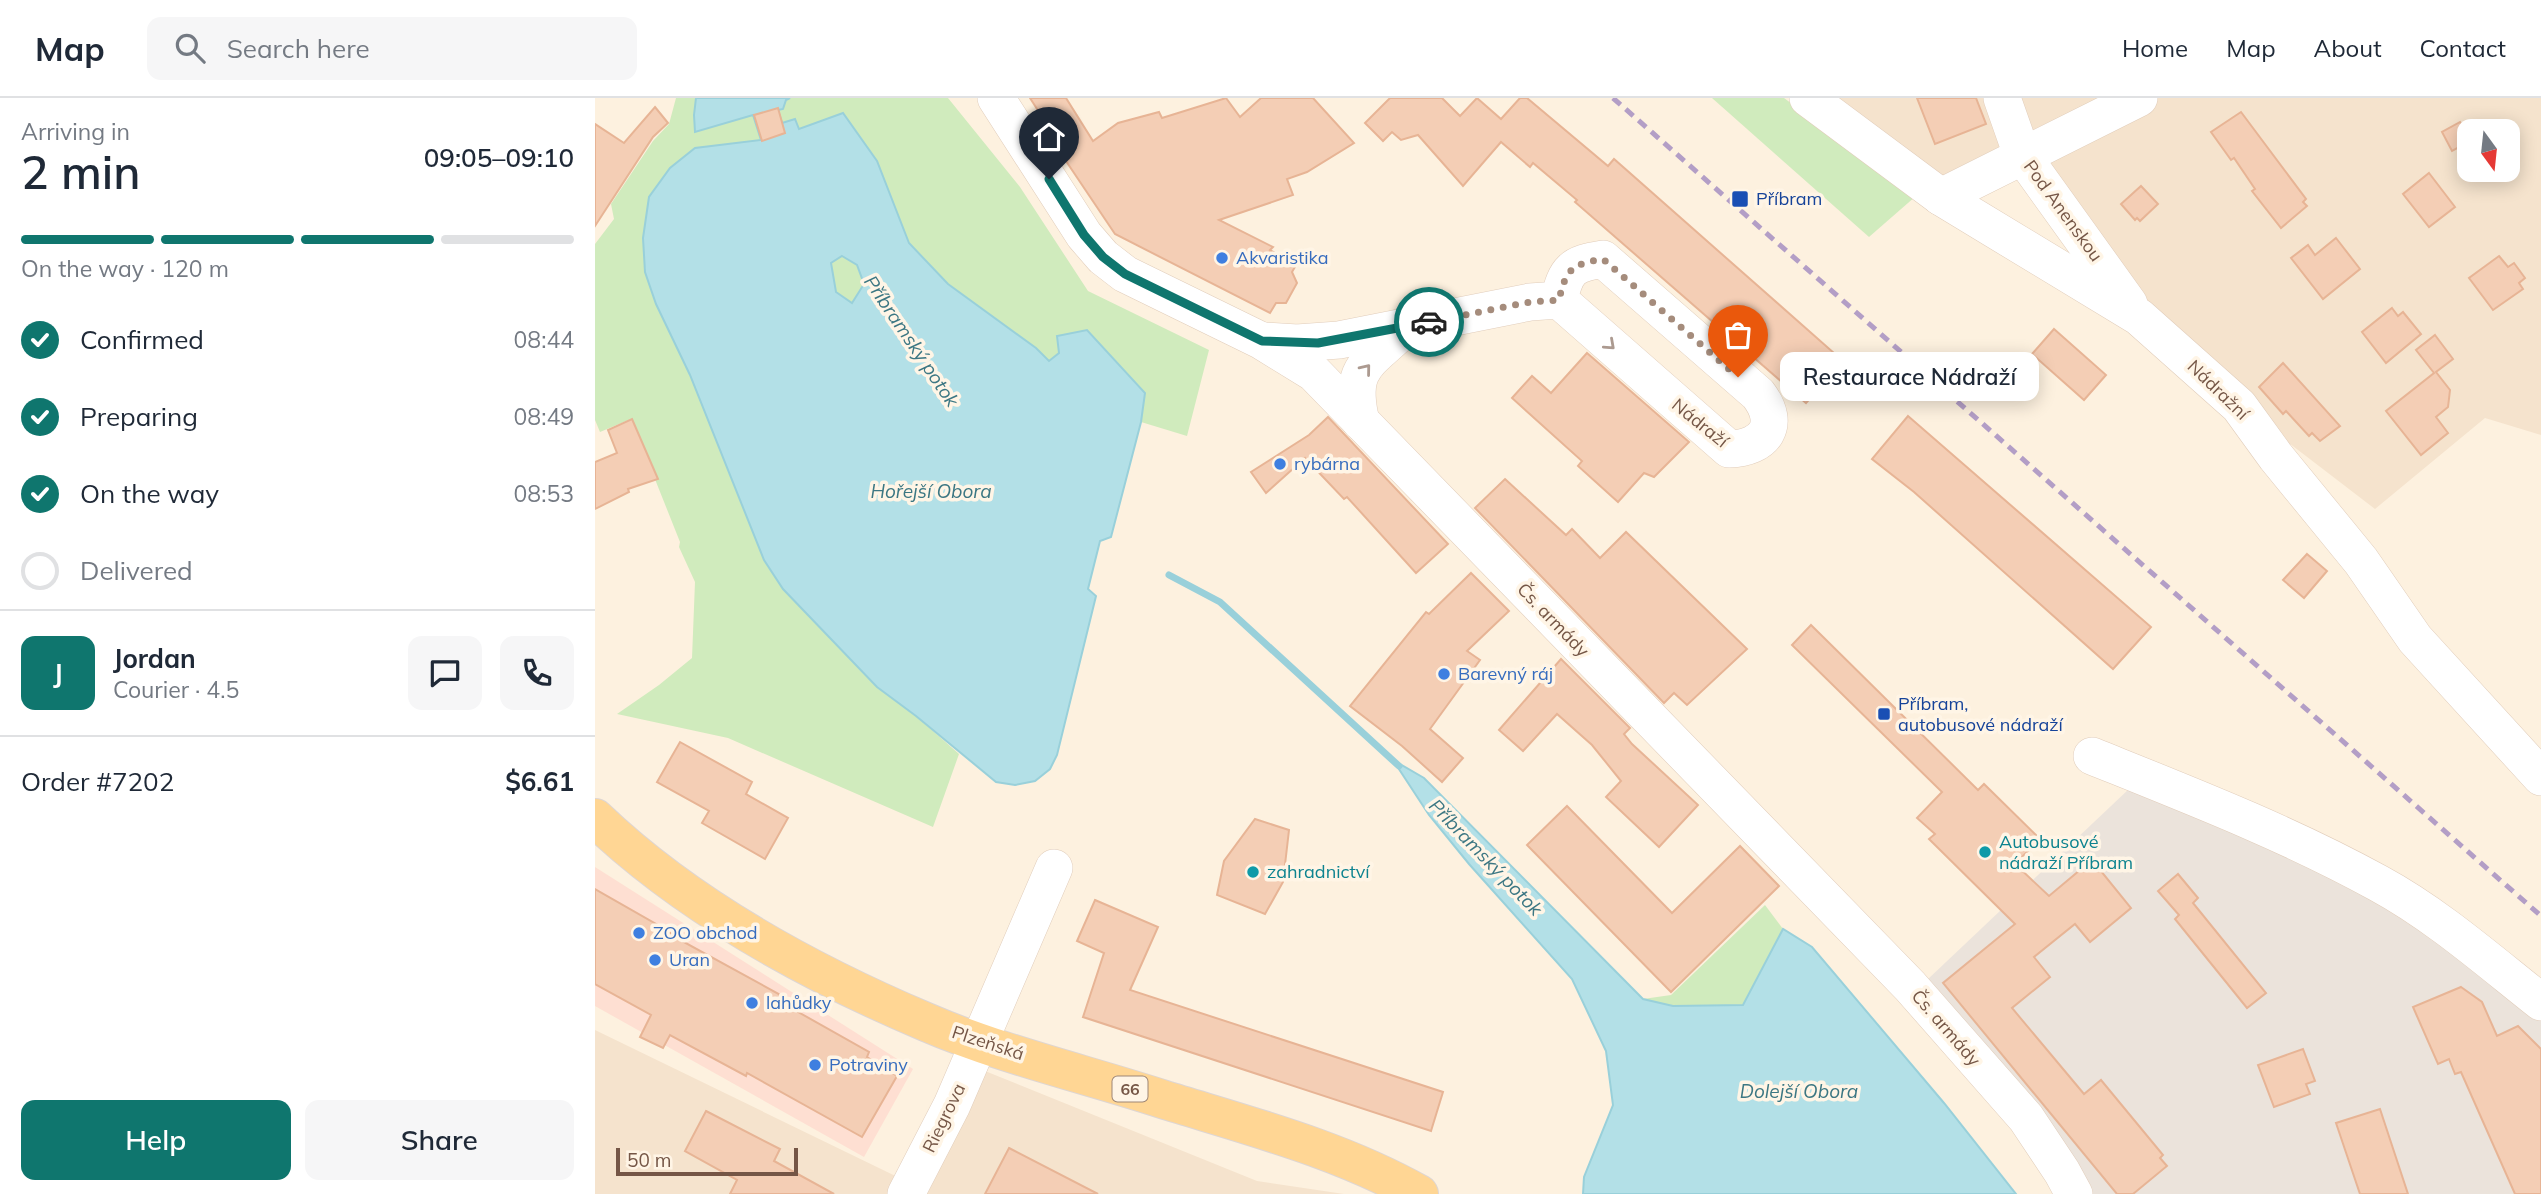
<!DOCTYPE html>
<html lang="en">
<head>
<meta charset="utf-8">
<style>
	body { margin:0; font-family:Mulish,sans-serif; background:#f6f6f7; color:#1f2937; height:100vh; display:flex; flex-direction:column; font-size:26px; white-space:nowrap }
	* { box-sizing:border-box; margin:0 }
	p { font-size:23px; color:#747a83 }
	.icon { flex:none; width:38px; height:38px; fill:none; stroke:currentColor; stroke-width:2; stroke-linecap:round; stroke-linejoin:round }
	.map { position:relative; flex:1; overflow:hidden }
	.side { display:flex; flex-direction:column; background:#fff; width:595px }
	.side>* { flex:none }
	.needle { width:46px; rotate:165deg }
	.controls { position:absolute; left:1862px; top:21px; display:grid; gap:14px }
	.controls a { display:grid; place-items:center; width:63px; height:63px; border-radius:14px; background:#fff; box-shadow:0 4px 18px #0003; font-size:35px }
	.scale { position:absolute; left:21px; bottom:18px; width:182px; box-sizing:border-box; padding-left:7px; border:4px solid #755646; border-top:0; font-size:19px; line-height:24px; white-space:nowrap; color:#755646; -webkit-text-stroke:5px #fff5e6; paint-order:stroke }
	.pin { position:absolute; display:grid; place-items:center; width:60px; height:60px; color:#fff; margin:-72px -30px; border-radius:50% 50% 50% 0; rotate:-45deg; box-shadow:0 0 7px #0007 }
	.pin .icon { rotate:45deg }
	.courier { position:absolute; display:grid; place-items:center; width:70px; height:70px; margin:-35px; border:5px solid #0f766e; border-radius:50%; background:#fff; color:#222; box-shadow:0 2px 9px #0007 }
	.bubble { position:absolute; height:49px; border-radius:14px; background:#fff; box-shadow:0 4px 18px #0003; font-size:23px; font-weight:600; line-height:49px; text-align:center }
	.summary em { font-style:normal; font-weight:600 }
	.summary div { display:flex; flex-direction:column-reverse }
	.summary { display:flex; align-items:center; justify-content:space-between; height:119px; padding:0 21px }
	h1 { font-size:46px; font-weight:600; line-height:52px }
	.bar { display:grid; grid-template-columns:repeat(4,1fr); gap:10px 7px; align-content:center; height:84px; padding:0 21px }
	.bar i { height:9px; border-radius:5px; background:#e0e1e3 }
	.bar .on { background:#0f766e }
	.bar p { grid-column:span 4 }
	.line { display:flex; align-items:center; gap:18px; padding:0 21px; border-top:2px solid #e0e1e3 }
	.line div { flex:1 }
	.round { display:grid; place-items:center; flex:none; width:74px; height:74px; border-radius:14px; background:#f6f6f7 }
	ol { padding:0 21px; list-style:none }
	li { display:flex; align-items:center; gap:21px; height:77px }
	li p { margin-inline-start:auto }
	li .icon { padding:7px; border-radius:50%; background:#0f766e; color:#fff; stroke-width:4 }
	li:last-child { color:#747a83 }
	li i { width:38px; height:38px; border:4px solid #e0e1e3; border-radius:50% }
	.primary-button { display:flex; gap:14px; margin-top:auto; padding:14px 21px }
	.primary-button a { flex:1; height:80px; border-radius:14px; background:#0f766e; color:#fff; font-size:28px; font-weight:600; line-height:80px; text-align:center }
	.primary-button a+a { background:#f6f6f7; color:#1f2937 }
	header { display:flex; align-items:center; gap:42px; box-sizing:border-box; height:98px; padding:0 35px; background:#fff; border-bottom:2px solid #e0e1e3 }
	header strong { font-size:33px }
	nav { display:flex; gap:38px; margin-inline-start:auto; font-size:24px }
	.search { width:490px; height:63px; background:#f6f6f7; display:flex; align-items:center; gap:18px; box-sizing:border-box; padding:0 24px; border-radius:14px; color:#747a83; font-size:26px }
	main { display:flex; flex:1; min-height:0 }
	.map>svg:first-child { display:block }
	.residential { fill:#f5e3cd; fill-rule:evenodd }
	.commercial { fill:#fedfd2 }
	.industrial { fill:#ebe3db }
	.green { fill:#d0ebbd }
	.water { fill:#b3e0e7; stroke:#99d0da; stroke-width:2; fill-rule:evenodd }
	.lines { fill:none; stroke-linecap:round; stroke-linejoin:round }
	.stream { stroke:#99d0da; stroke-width:7 }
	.building { fill:#f4ceb5; stroke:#e7b495; stroke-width:2 }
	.minor-casing { stroke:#e1cdbb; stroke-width:38 }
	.major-casing { stroke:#ded6d3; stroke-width:40 }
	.minor { stroke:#fff; stroke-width:37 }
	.major { stroke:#ffd694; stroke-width:38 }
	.rail { stroke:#b39ec6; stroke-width:5; stroke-dasharray:10 7; stroke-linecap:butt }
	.oneway { stroke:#ac9a90 }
	.done { stroke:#a58c7c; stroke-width:7; stroke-dasharray:0 12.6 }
	.route { stroke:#0f766e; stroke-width:9 }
	.transit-dot { fill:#1a4fb4; stroke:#fff5e6; stroke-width:2.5 }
	.shop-dot { fill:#3f7fe0; stroke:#fff5e6; stroke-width:2.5 }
	.culture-dot { fill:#0f9aa8; stroke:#fff5e6; stroke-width:2.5 }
	.labels { text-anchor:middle; stroke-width:7; stroke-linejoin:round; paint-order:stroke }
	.shield { fill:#fff5e6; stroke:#9e8676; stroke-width:2 }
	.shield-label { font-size:16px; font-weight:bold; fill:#755646 }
	.transit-label { font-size:18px; fill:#164399; stroke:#fff5e6; text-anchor:start }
	.street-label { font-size:18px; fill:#755646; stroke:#fff5e6 }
	.shop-label { font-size:18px; fill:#366cbe; stroke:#fff5e6; text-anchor:start }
	.culture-label { font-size:18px; fill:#0d838f; stroke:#fff5e6; text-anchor:start }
	.water-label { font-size:19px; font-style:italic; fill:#3c7783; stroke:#fff5e6 }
</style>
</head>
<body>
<header>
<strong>Map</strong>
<div class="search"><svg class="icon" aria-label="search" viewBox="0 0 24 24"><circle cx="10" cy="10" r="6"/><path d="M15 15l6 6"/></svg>Search here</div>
<nav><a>Home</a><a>Map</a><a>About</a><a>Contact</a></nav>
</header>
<main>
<section class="side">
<div class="summary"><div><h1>2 min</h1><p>Arriving in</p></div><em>09:05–09:10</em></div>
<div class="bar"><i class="on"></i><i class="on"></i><i class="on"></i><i></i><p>On the way · 120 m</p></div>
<ol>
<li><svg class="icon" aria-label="check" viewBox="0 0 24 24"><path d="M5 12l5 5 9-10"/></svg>Confirmed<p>08:44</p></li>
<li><svg class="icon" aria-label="check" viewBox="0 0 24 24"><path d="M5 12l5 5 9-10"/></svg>Preparing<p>08:49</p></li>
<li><svg class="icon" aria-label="check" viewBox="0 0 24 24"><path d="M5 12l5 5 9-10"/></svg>On the way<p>08:53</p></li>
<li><i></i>Delivered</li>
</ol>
<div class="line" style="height:126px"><b class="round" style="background:#0f766e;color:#fff">J</b><div><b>Jordan</b><p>Courier · 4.5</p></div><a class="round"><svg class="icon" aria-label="chat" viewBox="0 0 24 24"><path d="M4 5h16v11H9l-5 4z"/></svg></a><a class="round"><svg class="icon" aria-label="phone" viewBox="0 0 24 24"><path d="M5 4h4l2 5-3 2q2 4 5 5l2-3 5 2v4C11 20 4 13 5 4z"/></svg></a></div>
<div class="line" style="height:91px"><div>Order #7202</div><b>$6.61</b></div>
<div class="primary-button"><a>Help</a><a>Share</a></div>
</section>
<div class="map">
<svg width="1946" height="1096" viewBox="0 0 1946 1096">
	<rect width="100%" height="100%" fill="#fdf1df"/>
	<g class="residential">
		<path d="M1213,0h733v337l-56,-17 -110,91 -233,-179 -123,-173 -78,40zM1874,33h39v39h-39z"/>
		<polygon points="0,932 319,1087 390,973 662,1083 749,1096 0,1096"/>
	</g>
	<polygon class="commercial" points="0,769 318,971 269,1059 0,908"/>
	<polygon class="industrial" points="1535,690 1656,737 1784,803 1946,921 1946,1096 1493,1096 1332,882"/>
	<g class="green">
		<polygon points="81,0 101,0 99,17 101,34 159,17 167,43 100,51 75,70 54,99 48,140 61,206 95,277 169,462 188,491 282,589 321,618 364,656 338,729 133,640 22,616 64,587 97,560 100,484 84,449 85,444 36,321 5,334 0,322 0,146 19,121 16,106 58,43 74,26"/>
		<polygon points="195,0 353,0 425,89 493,193 614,252 592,338 546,324 550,295 464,255 454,263 441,250 353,186 314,145 282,63 187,26 183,12 188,11 191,2"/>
		<polygon points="1117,0 1189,0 1321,98 1274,139"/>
		<polygon points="247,158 262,167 269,186 257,206 241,194 236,165"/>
		<polygon points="1170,807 1188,831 1148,907 1078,908 1048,901 1076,897"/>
	</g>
	<g class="water">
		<path d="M101,0h94l-4,2 -3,9 -5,1 4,13 13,-4 4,10 44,-16 34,48 32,82 39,41 88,64 13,13 10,-8 -2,-17 30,-6 58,63 -4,29 -30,115 -11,4 -12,48 8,7 -39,159 -7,14 -15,12 -20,4 -19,-3 -80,-66 -39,-29 -94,-98 -19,-29 -74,-185 -34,-71 -11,-32 -2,-34 6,-41 21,-29 25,-20 66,-8 -8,-25 -58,17 -1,-17zM247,158l15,9 7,19 -12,19 -16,-11 -5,-29z"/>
		<polygon points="798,662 829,680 1048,901 1078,908 1148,907 1188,831 1217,849 1349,1005 1421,1096 988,1096 989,1079 1018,1007 1011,953 977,881 874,766 834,717"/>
	</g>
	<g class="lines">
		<polyline class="stream" points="574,477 625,504 804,668"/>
	</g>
	<g class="building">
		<polygon points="435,0 471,0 498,43 523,25 564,14 567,20 631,0 645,19 666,0 718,0 759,45 712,74 692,81 698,97 624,122 678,149 675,152 701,167 697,174 702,185 691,205 681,205 675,215 520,136 471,63 474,61"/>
		<polygon points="795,0 847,0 865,18 882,0 906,21 925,0 932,0 1013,68 1019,61 1248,263 1211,305 980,104 982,102 938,65 935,69 906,44 868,88 823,37 806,42 797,34 788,43 770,25"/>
		<polygon points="1322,0 1381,0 1391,26 1340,46"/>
		<polygon points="60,9 73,25 58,39 0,128 0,26 29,45"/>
		<polygon points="183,10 190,35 167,43 159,17"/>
		<polygon points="1646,14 1711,101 1708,104 1712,108 1686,130 1657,93 1660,91 1639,60 1636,62 1616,34"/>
		<polygon points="1865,24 1874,39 1874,44 1857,53 1847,34"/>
		<polygon points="1834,75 1860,109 1834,129 1808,96"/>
		<polygon points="1546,88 1563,106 1545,123 1542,120 1540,122 1526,106"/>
		<polygon points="1741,140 1765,171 1728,201 1696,160 1713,147 1720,157"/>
		<polygon points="1904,158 1913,169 1919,165 1930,180 1924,185 1928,191 1898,212 1874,180"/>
		<polygon points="1797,210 1803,218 1808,214 1826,236 1791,265 1767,234"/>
		<polygon points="1459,231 1511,277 1489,302 1437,256"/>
		<polygon points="1840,237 1858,261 1841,274 1855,292 1853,309 1841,319 1853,335 1826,357 1791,313 1839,275 1821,252"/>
		<polygon points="992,255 1094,344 1059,379 1049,375 1023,404 983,368 987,363 917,300 937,278 956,295"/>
		<polygon points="1688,265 1745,328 1725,343 1717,335 1714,338 1691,313 1688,316 1664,289"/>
		<polygon points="1313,318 1556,529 1518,571 1319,394 1277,361"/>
		<polygon points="733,319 853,446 821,475 752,399 749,401 710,360 671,395 656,374 714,337"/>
		<polygon points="37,321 63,381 33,391 34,394 0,411 0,364 22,355 13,332"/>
		<polygon points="910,381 971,437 977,431 1005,460 1031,434 1152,551 1092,607 1079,595 1069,605 880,410"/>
		<polygon points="1712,456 1732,473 1709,500 1688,482"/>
		<polygon points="876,475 914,513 872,553 885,562 835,631 868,660 847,684 807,648 755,608 831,514 834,516"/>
		<polygon points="1216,527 1383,692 1389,686 1445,741 1420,766 1454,798 1497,762 1536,810 1495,844 1480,826 1439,859 1455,879 1417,910 1489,996 1506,982 1568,1057 1565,1060 1572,1068 1538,1096 1522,1096 1348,885 1420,826 1334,741 1340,736 1322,720 1347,694 1197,547"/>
		<polygon points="966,561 1035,630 1029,636 1037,646 1103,707 1064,749 1011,699 1026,683 997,647 962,616 928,653 904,632"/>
		<polygon points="85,644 157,684 151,696 193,720 170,761 107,725 114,713 62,684"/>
		<polygon points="972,708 1077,815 1145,748 1184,788 1076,894 932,747"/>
		<polygon points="660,721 694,732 688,784 670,816 622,797 629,763"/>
		<polygon points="1583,776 1603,800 1598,805 1671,895 1652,910 1580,821 1584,817 1563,793"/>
		<polygon points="0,791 75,834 76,837 191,900 189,906 274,954 272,959 302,978 267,1039 152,975 151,978 75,937 68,950 45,939 56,917 0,886"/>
		<polygon points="500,802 563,829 535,892 848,994 836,1033 488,919 509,855 482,843"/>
		<polygon points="1866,889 1887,904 1902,938 1923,928 1946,951 1946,1096 1920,1096 1866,974 1860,976 1854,961 1843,966 1818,909"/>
		<polygon points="1708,951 1720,983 1711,986 1715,996 1679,1009 1663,967"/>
		<polygon points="1785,1011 1813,1096 1765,1096 1741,1025"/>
		<polygon points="111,1013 185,1051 179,1063 239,1096 135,1096 142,1082 90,1053"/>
		<polygon points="414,1050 503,1096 390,1096"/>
	</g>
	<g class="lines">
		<defs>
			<g id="minor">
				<polyline points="401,0 489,137 508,159 530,176 667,243 719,275 1315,888 1431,1020 1467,1074 1479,1096"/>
				<polyline points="1213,0 1346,99 1544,219 1644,308 1681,359 1766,463 1820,541 1946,679"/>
				<polyline points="1407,0 1427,57 1534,206"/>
				<polyline points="1346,99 1544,0"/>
				<path d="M669,243l33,2 42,-3 191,-38 29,-2 170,149c36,-1 53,-24 29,-55l-155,-135c-31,5 -37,10 -44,41"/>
				<path d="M766,324c-13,-56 7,-58 44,-94"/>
				<path d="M1497,658c97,39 195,77 286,127 59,32 111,78 163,119"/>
				<polyline points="311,1096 357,1007 459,770"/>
			</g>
			<path id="major" d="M0,720c93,89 213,154 331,204 74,32 159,52 236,77 87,27 177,50 257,95"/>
		</defs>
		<use href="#minor" class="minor-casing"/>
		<use href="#major" class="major-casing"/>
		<use href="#minor" class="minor"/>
		<use href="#major" class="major"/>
		<polyline class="rail" points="1018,0 1946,818"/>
	</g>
	<defs><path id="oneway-chevron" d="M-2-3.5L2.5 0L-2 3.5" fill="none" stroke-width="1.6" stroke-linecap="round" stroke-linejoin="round" transform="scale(1.75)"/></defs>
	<g class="oneway">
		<use href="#oneway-chevron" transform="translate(1015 247) rotate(42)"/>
		<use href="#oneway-chevron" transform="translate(771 271) rotate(-51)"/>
	</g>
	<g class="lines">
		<path class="done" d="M834,224l101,-20 29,-2c7,-31 13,-36 44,-41l135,118"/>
		<polyline class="route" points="454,81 489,137 508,159 530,176 667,243 723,245 834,224"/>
	</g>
	<g class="transit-dot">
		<rect x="1136" y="92" width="18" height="18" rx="3.5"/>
		<rect x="1282" y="609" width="14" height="14" rx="3.5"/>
	</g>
	<g class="shop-dot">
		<circle cx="627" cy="160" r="7"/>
		<circle cx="685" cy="366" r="7"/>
		<circle cx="849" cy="576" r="7"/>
		<circle cx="44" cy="835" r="7"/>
		<circle cx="60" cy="862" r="7"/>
		<circle cx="157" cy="905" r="7"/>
		<circle cx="220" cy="967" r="7"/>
	</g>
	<g class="culture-dot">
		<circle cx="1390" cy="754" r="7"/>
		<circle cx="658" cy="774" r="7"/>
	</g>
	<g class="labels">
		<rect class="shield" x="517.5" y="978.5" width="35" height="25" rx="5"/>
		<g class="shield-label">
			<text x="535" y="997">66</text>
		</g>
		<g class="transit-label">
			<text x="1161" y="107">Příbram</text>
			<text x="1303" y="612">Příbram,<tspan x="1303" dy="21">autobusové nádraží</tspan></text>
		</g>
		<g class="street-label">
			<text transform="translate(1468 113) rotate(54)" y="6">Pod Anenskou</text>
			<text transform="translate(1623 292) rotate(44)" y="6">Nádražní</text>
			<text transform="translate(1105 325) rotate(39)" y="6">Nádraží</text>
			<text transform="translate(958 522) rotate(46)" y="6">Čs. armády</text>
			<text transform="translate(1351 930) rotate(49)" y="6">Čs. armády</text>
			<text transform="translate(393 945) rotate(18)" y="6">Plzeňská</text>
			<text transform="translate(349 1020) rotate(-64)" y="6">Riegrova</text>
		</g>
		<g class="shop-label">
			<text x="641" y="166">Akvaristika</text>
			<text x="699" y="372">rybárna</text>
			<text x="863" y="582">Barevný ráj</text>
			<text x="58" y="841">ZOO obchod</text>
			<text x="74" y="868">Uran</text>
			<text x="171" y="911">lahůdky</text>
			<text x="234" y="973">Potraviny</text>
		</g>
		<g class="culture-label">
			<text x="1404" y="750">Autobusové<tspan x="1404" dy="21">nádraží Příbram</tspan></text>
			<text x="672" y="780">zahradnictví</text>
		</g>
		<g class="water-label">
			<text transform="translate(317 243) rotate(56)" y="7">Příbramský potok</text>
			<text x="336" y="400">Hořejší Obora</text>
			<text transform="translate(891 759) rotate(46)" y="7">Příbramský potok</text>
			<text x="1204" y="1000">Dolejší Obora</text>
		</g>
	</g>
</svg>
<div class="controls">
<a><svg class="needle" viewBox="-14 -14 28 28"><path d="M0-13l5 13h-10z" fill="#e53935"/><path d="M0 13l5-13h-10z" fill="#747a83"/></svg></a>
</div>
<div class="scale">50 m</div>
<div class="pin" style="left:1143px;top:279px;background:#ea580c"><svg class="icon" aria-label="bag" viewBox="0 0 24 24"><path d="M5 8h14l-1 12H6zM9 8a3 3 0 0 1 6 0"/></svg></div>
<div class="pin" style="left:454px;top:81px;background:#1f2937"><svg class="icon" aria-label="home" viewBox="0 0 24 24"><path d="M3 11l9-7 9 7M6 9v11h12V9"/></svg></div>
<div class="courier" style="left:834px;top:224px"><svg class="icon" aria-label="car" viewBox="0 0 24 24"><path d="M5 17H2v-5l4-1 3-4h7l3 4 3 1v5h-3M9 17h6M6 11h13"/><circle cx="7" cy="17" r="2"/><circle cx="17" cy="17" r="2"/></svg></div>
<div class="bubble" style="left:1185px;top:254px;width:259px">Restaurace Nádraží</div>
</div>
</main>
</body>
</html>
